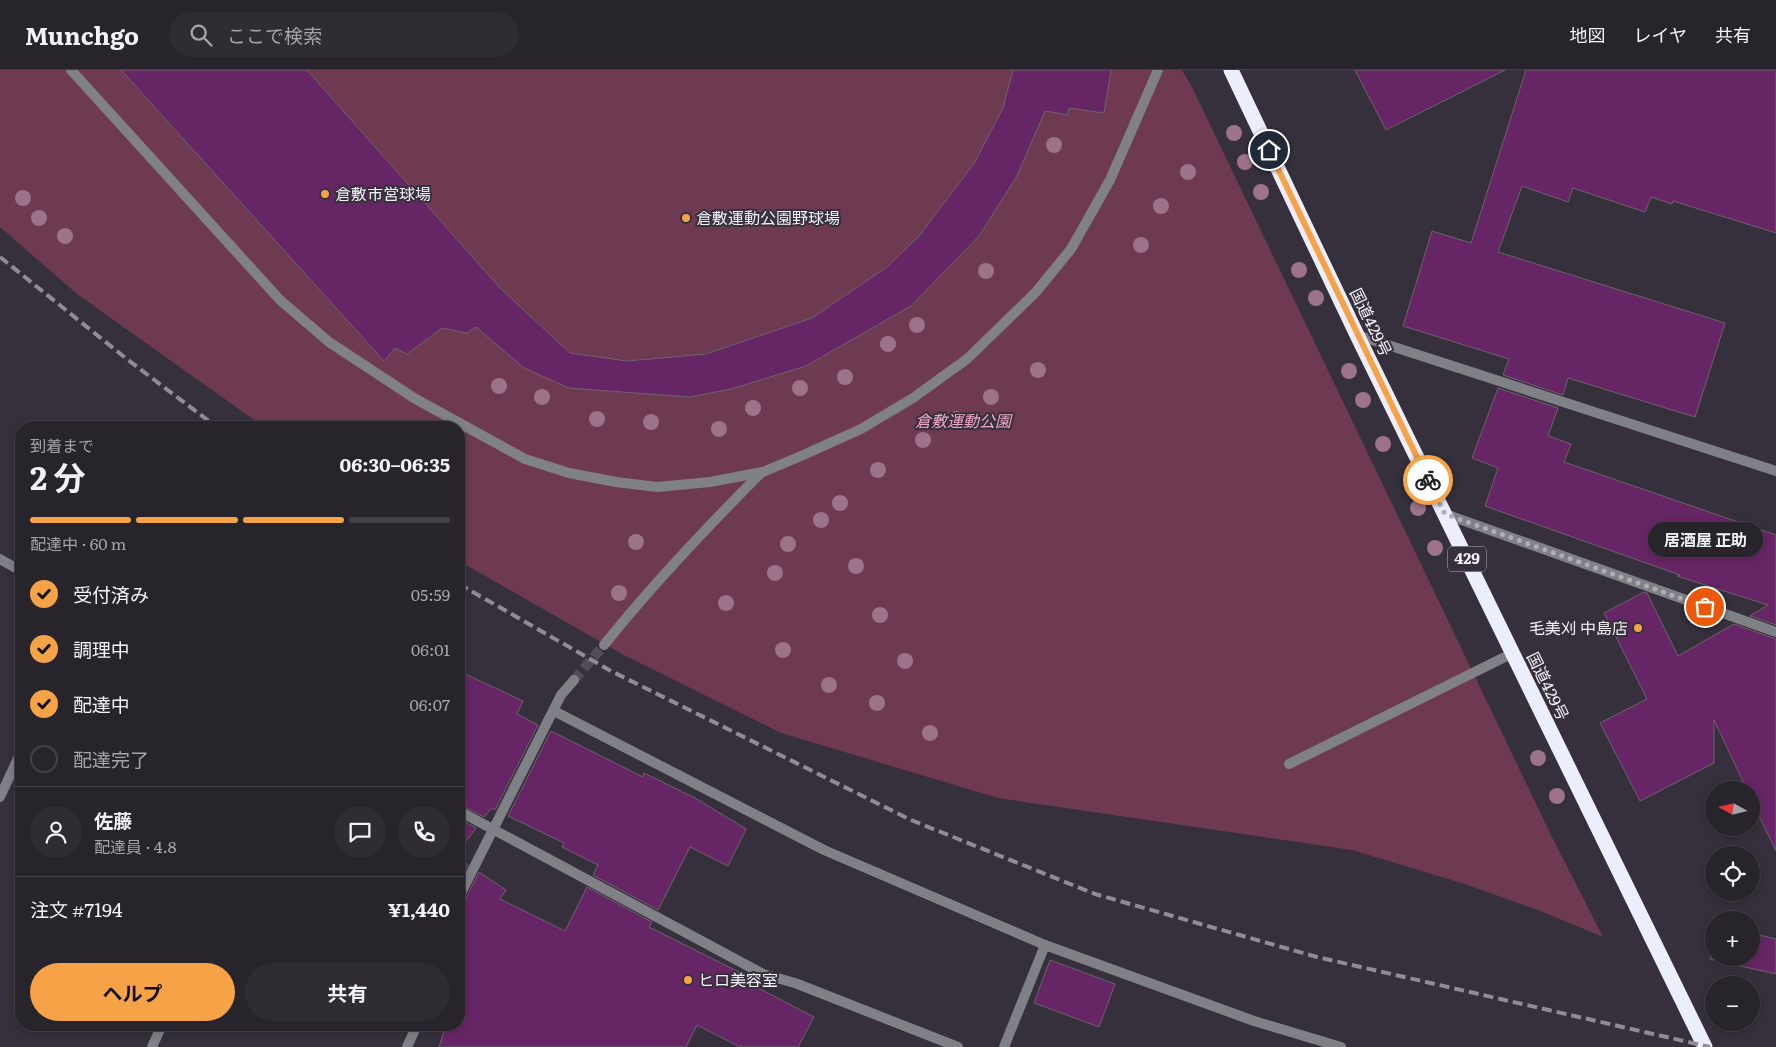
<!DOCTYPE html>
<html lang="ja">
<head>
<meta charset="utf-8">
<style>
	body { margin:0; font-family:Literata,"Noto Sans JP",serif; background:#302c34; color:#f1f3f6; height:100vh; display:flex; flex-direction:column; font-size:19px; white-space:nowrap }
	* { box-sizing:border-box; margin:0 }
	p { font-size:16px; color:#a5a4a9 }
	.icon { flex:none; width:28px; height:28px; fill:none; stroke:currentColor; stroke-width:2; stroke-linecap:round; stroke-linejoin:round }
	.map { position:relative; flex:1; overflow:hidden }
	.side { position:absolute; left:15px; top:351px; width:450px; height:610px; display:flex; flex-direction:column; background:#28242c; border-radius:20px; box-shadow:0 2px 8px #0003,0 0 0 1px #444148 }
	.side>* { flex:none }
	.needle { width:32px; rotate:278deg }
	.fabs { position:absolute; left:1705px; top:711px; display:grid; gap:10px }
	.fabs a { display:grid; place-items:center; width:55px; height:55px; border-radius:50%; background:#28242c; box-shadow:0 2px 8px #0003,0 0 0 1px #444148; font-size:25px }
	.pin { position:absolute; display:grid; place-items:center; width:42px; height:42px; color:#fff; margin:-21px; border:2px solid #fff; border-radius:50%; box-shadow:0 1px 5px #0007 }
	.courier { position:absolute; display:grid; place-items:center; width:50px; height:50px; margin:-25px; border:4px solid #f6a247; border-radius:50%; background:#fff; color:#222; box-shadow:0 1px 6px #0007 }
	.bubble { position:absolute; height:35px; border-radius:18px; background:#28242c; box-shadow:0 2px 8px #0003,0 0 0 1px #444148; font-size:16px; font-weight:700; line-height:35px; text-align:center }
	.overview em { font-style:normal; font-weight:700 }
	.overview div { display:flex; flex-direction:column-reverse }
	.overview { display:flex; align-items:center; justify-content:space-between; height:85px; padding:0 15px }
	h1 { font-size:32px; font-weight:700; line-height:38px }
	.bar { display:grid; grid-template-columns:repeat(4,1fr); gap:8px 5px; align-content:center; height:60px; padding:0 15px }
	.bar i { height:6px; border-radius:4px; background:#444148 }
	.bar .selected { background:#f6a247 }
	.bar p { grid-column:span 4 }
	.line { display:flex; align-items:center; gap:12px; padding:0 15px; border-top:1px solid #444148 }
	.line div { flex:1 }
	.round { display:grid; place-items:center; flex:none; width:52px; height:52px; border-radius:26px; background:#302c34 }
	ol { padding:0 15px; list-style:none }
	li { display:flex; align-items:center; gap:15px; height:55px }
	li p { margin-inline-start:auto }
	li .icon { padding:5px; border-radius:50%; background:#f6a247; color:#111; stroke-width:4 }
	li:last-child { color:#a5a4a9 }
	li i { width:28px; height:28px; border:2px solid #444148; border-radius:50% }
	.cta { display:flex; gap:10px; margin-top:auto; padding:10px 15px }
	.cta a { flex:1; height:58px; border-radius:30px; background:#f6a247; color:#111; font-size:20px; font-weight:700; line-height:58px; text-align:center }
	.cta a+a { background:#302c34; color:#f1f3f6 }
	header { display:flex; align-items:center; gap:30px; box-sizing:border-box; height:70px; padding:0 25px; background:#28242c; border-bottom:1px solid #444148 }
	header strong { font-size:24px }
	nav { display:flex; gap:28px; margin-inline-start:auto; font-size:18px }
	.search { width:350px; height:45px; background:#302c34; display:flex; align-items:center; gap:12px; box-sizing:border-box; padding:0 18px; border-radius:28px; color:#a5a4a9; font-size:19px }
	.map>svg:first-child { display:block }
	.green { fill:#6e3a51 }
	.building { fill:#662564; stroke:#6e636d }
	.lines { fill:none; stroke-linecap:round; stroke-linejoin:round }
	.street-tunnel { stroke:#524d57; stroke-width:10; stroke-dasharray:10 5; stroke-linecap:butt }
	.lane { stroke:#808187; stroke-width:10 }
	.street { stroke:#808187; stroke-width:10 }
	.highway { stroke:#eceefd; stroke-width:15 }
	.rail { stroke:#908c95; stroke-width:4; stroke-dasharray:10 5; stroke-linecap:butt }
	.tree { fill:#9c7388 }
	.done { stroke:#b0adb5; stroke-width:5; stroke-dasharray:0 9 }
	.route { stroke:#f6a247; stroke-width:6 }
	.poi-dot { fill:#f6a247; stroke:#35303b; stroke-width:2 }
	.labels { text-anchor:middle; stroke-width:4; stroke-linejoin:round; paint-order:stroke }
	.shield { fill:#35303b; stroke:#bab6bf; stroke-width:1 }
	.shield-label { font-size:15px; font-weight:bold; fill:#f3f0f7 }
	.poi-label { font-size:16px; fill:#f3f0f7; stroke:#35303b; text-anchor:start }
	.street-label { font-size:16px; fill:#f3f0f7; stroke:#35303b }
	.park-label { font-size:16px; font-style:italic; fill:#f1a9c7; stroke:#35303b }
</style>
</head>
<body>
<header>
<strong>Munchgo</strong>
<div class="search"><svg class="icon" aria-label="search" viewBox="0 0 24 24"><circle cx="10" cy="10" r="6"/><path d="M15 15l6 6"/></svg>ここで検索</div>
<nav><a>地図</a><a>レイヤ</a><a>共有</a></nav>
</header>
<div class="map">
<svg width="1776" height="977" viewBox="0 0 1776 977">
	<rect width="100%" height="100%" fill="#35303b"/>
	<polygon class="green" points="0,0 1182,0 1192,17 1551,765 1603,867 1538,840 1465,814 1352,780 998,728 781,663 624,585 459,491 459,358 264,357 77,224 0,157"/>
	<g class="building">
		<polygon points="121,0 307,0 500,218 570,283 627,291 706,284 812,248 887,197 919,166 975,92 1003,38 1013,0 1111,0 1104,43 1069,38 1068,45 1045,41 1017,106 979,166 911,236 806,296 731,319 689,327 569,318 524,298 476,257 467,263 442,258 407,284 395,278 384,291"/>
		<polygon points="1355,0 1505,0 1386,60"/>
		<polygon points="1526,0 1776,0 1776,163 1673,131 1672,134 1651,127 1645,142 1573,118 1568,132 1522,116 1498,182 1725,253 1695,347 1568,308 1563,325 1503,305 1509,289 1403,256 1432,161 1471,173"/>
		<polygon points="1498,318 1558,338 1548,366 1571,374 1564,392 1776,465 1776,555 1750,546 1768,535 1677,506 1680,505 1485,436 1498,398 1472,388"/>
		<polygon points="1644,522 1647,523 1678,586 1734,554 1776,569 1776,781 1751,729 1751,720 1747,720 1714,650 1714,693 1640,731 1600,653 1647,629 1604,543"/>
		<polygon points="459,601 523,631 517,644 538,655 495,740 492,738 484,747 459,734"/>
		<polygon points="551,661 643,707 644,703 695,728 746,759 728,796 690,777 658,840 593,805 598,795 562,777 564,773 508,746"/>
		<polygon points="459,749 476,758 459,780"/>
		<polygon points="459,789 468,795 459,812"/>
		<polygon points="479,802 506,820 500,829 565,861 587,817 652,852 649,857 739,902 737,907 814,947 798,977 740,977 697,955 686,977 439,977 446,955 459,955 459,834 465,830"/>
		<polygon points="1751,863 1776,869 1776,904 1710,889 1714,872 1714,888 1751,888"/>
		<polygon points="1050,890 1115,914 1099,957 1034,933"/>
	</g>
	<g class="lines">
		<polyline class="street-tunnel" points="574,610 604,575"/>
		<g class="lane">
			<polyline points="71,0 280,230 329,272 414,328 525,389 569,403 616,412 657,417 710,412 763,402 801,386 861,359 913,328 967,289 1036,222 1071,179 1110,110 1158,0"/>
			<path d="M604,575c49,-61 102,-117 158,-173"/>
			<polyline points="1289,694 1513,583"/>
		</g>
		<g class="street">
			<polyline points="1357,265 1776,401"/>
			<polyline points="1445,444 1776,562"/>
			<polyline points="0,489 21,501"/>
			<polyline points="554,641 824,780 1045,875 1254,951 1341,977"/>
			<polyline points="0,727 21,682"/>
			<polyline points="459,741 763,904 795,913 958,977"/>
			<polyline points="459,827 561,625 574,610"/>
			<polyline points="152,977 162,955"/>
			<polyline points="407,977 417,955"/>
			<polyline points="1004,977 1045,875"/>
		</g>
		<polyline class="highway" points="1231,0 1357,265 1705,977"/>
		<g class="rail">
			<polyline points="0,187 128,290 218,358"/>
			<polyline points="459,514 611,601 911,750 1095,824 1317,887 1710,977"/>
		</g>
	</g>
	<g class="tree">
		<circle cx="1234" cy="63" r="8"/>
		<circle cx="1054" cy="75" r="8"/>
		<circle cx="1245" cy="92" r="8"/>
		<circle cx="1188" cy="102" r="8"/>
		<circle cx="1261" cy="122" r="8"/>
		<circle cx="23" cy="128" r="8"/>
		<circle cx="1161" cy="136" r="8"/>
		<circle cx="39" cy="148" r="8"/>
		<circle cx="65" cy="166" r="8"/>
		<circle cx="1141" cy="175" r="8"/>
		<circle cx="1299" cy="200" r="8"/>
		<circle cx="986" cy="201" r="8"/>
		<circle cx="1316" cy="228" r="8"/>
		<circle cx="917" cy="255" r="8"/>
		<circle cx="888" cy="274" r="8"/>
		<circle cx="1038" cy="300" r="8"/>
		<circle cx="1349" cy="301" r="8"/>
		<circle cx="845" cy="307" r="8"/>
		<circle cx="499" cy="316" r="8"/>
		<circle cx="800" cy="318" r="8"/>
		<circle cx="542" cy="327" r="8"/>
		<circle cx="991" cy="327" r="8"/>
		<circle cx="1363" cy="330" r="8"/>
		<circle cx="753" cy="338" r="8"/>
		<circle cx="597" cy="349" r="8"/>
		<circle cx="956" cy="349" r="8"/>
		<circle cx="651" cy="352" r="8"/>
		<circle cx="719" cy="359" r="8"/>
		<circle cx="923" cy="370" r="8"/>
		<circle cx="1383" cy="374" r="8"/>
		<circle cx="878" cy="400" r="8"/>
		<circle cx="840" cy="433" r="8"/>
		<circle cx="1418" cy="438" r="8"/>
		<circle cx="821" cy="450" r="8"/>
		<circle cx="636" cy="472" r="8"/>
		<circle cx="788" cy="474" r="8"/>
		<circle cx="1435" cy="478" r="8"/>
		<circle cx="856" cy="496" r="8"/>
		<circle cx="775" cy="503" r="8"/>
		<circle cx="619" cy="523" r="8"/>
		<circle cx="726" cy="533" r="8"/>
		<circle cx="880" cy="545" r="8"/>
		<circle cx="783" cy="580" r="8"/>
		<circle cx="905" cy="591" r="8"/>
		<circle cx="829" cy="615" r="8"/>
		<circle cx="877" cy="633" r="8"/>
		<circle cx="930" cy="663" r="8"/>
		<circle cx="1538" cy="688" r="8"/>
		<circle cx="1557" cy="726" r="8"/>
	</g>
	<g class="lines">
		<polyline class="done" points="1428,410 1445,444 1705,537"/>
		<polyline class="route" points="1269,80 1428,410"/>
	</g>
	<g class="poi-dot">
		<circle cx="325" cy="124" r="5"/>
		<circle cx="686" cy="148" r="5"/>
		<circle cx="1638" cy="558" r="5"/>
		<circle cx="688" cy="910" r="5"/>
	</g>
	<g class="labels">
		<rect class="shield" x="1448" y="476.5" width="38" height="25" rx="4"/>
		<g class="shield-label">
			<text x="1467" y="494">429</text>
		</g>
		<g class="poi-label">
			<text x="335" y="130">倉敷市営球場</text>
			<text x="696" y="154">倉敷運動公園野球場</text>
			<text x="1628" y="564" text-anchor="end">毛美刈 中島店</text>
			<text x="698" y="916">ヒロ美容室</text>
		</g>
		<g class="street-label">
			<text transform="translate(1371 252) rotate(64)" y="6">国道429号</text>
			<text transform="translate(1548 616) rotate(64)" y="6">国道429号</text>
		</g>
		<g class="park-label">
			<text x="963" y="357">倉敷運動公園</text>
		</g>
	</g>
</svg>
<div class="fabs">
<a><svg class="needle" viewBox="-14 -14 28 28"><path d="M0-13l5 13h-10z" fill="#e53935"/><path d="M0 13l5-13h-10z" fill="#a5a4a9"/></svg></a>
<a><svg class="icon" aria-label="locate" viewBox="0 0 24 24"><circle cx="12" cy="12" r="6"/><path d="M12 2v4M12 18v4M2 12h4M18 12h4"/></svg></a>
<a>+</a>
<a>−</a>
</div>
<div class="pin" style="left:1705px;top:537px;background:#ea580c"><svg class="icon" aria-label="bag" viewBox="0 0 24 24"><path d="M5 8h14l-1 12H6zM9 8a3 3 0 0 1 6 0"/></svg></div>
<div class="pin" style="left:1269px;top:80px;background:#1f2937"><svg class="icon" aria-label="home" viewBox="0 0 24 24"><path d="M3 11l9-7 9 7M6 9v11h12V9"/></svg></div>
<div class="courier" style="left:1428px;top:410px"><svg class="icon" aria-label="bike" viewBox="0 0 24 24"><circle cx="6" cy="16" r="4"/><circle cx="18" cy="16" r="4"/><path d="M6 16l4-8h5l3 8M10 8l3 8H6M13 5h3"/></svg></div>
<div class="bubble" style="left:1648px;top:452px;width:115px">居酒屋 正助</div>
<section class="side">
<div class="overview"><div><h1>2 分</h1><p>到着まで</p></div><em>06:30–06:35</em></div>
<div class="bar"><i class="selected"></i><i class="selected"></i><i class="selected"></i><i></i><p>配達中 · 60 m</p></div>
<ol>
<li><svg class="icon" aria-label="check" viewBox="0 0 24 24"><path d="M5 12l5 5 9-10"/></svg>受付済み<p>05:59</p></li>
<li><svg class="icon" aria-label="check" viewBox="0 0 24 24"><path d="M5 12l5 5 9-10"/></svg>調理中<p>06:01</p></li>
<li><svg class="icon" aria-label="check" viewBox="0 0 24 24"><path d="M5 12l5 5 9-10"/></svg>配達中<p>06:07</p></li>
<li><i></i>配達完了</li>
</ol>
<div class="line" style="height:90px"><a class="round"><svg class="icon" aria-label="person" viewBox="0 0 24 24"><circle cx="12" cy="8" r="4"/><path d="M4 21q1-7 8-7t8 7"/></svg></a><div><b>佐藤</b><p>配達員 · 4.8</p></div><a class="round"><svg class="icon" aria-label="chat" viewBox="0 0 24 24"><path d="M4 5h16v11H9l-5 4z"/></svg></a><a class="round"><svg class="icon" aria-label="phone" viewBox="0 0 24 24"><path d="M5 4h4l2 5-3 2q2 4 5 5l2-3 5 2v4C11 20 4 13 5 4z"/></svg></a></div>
<div class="line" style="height:65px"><div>注文 #7194</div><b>¥1,440</b></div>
<div class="cta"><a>ヘルプ</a><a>共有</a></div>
</section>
</div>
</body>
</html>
